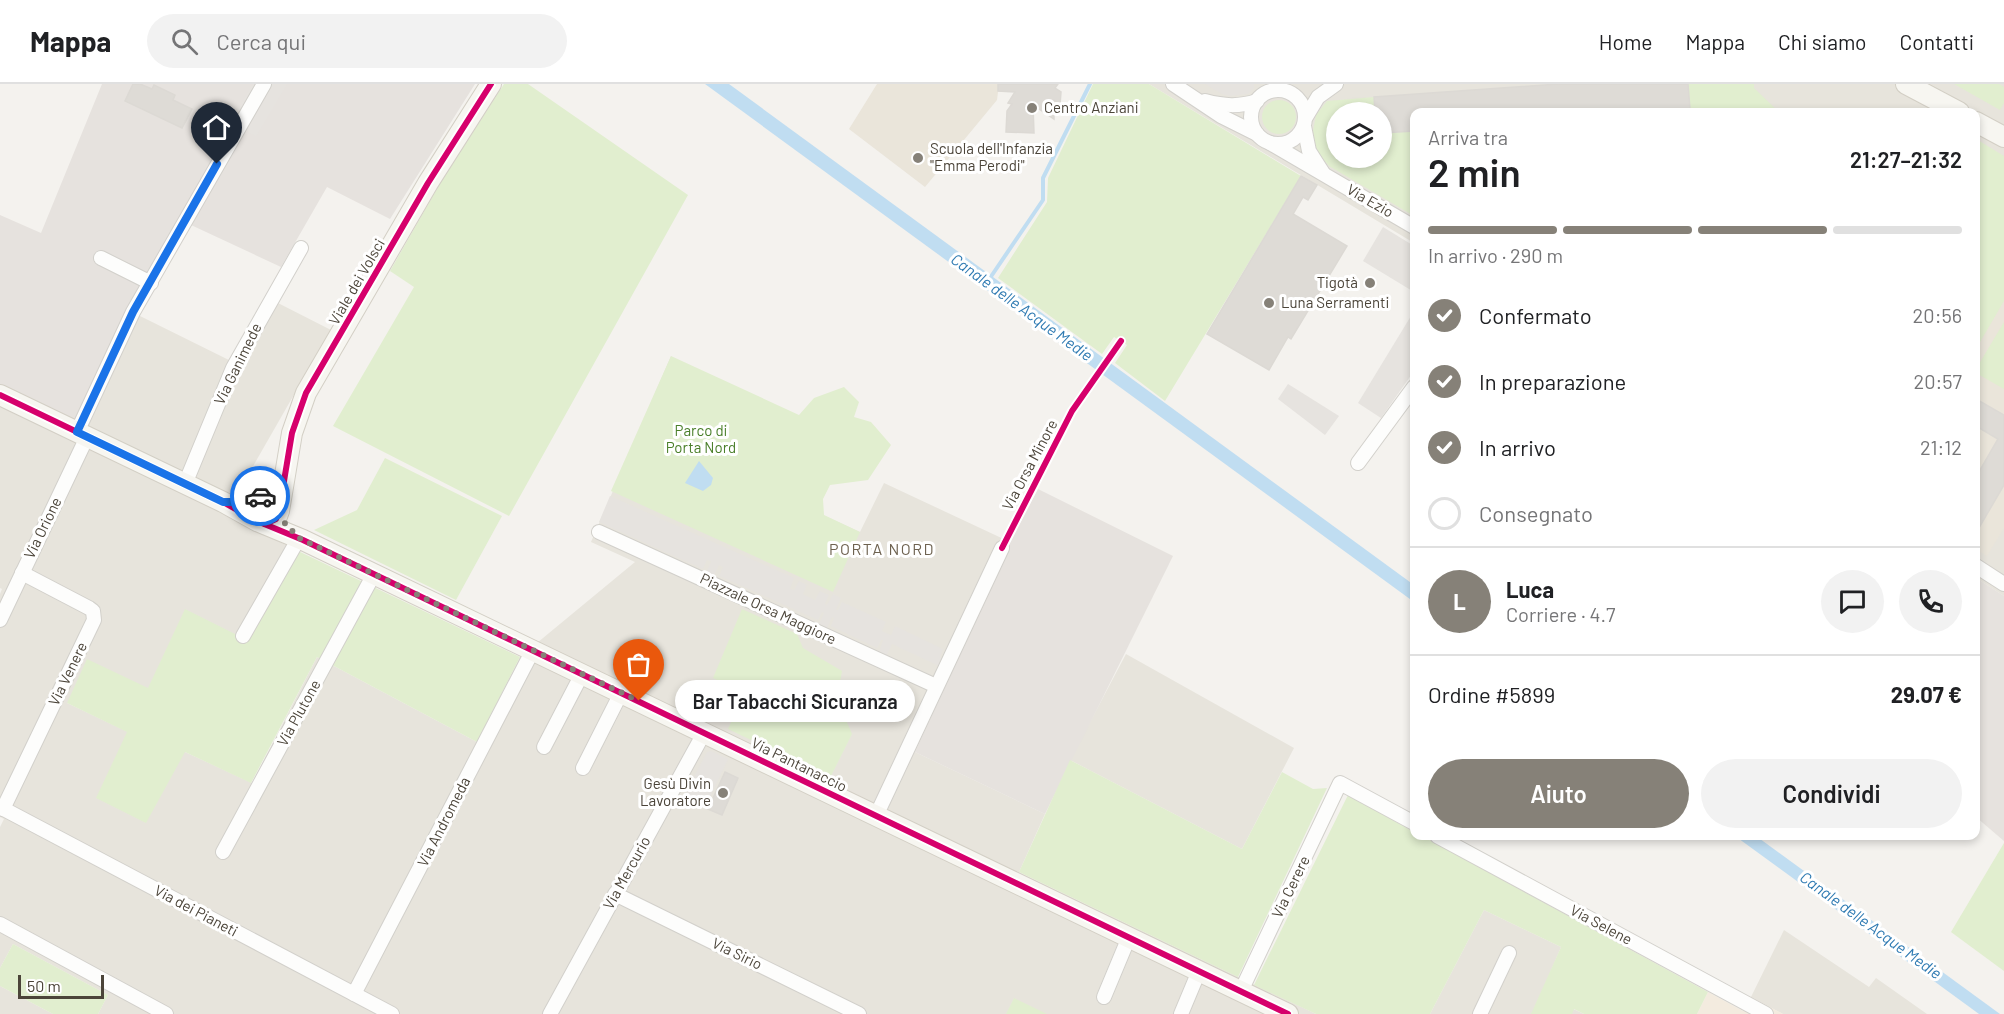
<!DOCTYPE html>
<html lang="it">
<head>
<meta charset="utf-8">
<style>
	body { margin:0; font-family:Barlow,sans-serif; background:#f2f2f2; color:#202124; height:100vh; display:flex; flex-direction:column; font-size:22px; white-space:nowrap }
	* { box-sizing:border-box; margin:0 }
	p { font-size:20px; color:#757577 }
	.icon { flex:none; width:33px; height:33px; fill:none; stroke:currentColor; stroke-width:2; stroke-linecap:round; stroke-linejoin:round }
	.map { position:relative; flex:1; overflow:hidden }
	.sheet { position:absolute; left:1410px; top:24px; width:570px; height:732px; display:flex; flex-direction:column; background:#fff; border-radius:12px; box-shadow:0 3px 9px #0003 }
	.sheet>* { flex:none }
	.fabs { position:absolute; left:1326px; top:18px; display:grid; gap:12px }
	.fabs a { display:grid; place-items:center; width:66px; height:66px; border-radius:50%; background:#fff; box-shadow:0 3px 9px #0003; font-size:30px }
	.scale { position:absolute; left:18px; bottom:15px; width:86px; box-sizing:border-box; padding-left:6px; border:3px solid #4b4439; border-top:0; font-size:16px; line-height:21px; white-space:nowrap; color:#4b4439; -webkit-text-stroke:4px #fff; paint-order:stroke }
	.pin { position:absolute; display:grid; place-items:center; width:51px; height:51px; color:#fff; margin:-62px -26px; border-radius:50% 50% 50% 0; rotate:-45deg; box-shadow:0 0 6px #0007 }
	.pin .icon { rotate:45deg }
	.courier { position:absolute; display:grid; place-items:center; width:60px; height:60px; margin:-30px; border:4px solid #1a73e8; border-radius:50%; background:#fff; color:#222; box-shadow:0 2px 8px #0007 }
	.bubble { position:absolute; height:42px; border-radius:21px; background:#fff; box-shadow:0 3px 9px #0003; font-size:20px; font-weight:600; line-height:42px; text-align:center }
	.overview em { font-style:normal; font-weight:600 }
	.overview div { display:flex; flex-direction:column-reverse }
	.overview { display:flex; align-items:center; justify-content:space-between; height:102px; padding:0 18px }
	h1 { font-size:39px; font-weight:600; line-height:45px }
	.bar { display:grid; grid-template-columns:repeat(4,1fr); gap:9px 6px; align-content:center; height:72px; padding:0 18px }
	.bar i { height:8px; border-radius:4px; background:#e0e0e0 }
	.bar .selected { background:#868178 }
	.bar p { grid-column:span 4 }
	.line { display:flex; align-items:center; gap:15px; padding:0 18px; border-top:2px solid #e0e0e0 }
	.line div { flex:1 }
	.round { display:grid; place-items:center; flex:none; width:63px; height:63px; border-radius:32px; background:#f2f2f2 }
	ol { padding:0 18px; list-style:none }
	li { display:flex; align-items:center; gap:18px; height:66px }
	li p { margin-inline-start:auto }
	li .icon { padding:6px; border-radius:50%; background:#868178; color:#fff; stroke-width:4 }
	li:last-child { color:#757577 }
	li i { width:33px; height:33px; border:3px solid #e0e0e0; border-radius:50% }
	.primary-button { display:flex; gap:12px; margin-top:auto; padding:12px 18px }
	.primary-button a { flex:1; height:69px; border-radius:36px; background:#868178; color:#fff; font-size:24px; font-weight:600; line-height:69px; text-align:center }
	.primary-button a+a { background:#f2f2f2; color:#202124 }
	header { display:flex; align-items:center; gap:36px; box-sizing:border-box; height:84px; padding:0 30px; background:#fff; border-bottom:2px solid #e0e0e0 }
	header strong { font-size:28px }
	nav { display:flex; gap:33px; margin-inline-start:auto; font-size:21px }
	.search { width:420px; height:54px; background:#f2f2f2; display:flex; align-items:center; gap:15px; box-sizing:border-box; padding:0 21px; border-radius:33px; color:#757577; font-size:22px }
	.map>svg:first-child { display:block }
	.residential { fill:#e7e4dc; fill-rule:evenodd }
	.commercial { fill:#f3ebdf }
	.industrial { fill:#e6e2de }
	.education { fill:#eae5da }
	.green { fill:#e1eecf }
	.parking { fill:#e6e3df }
	.water { fill:#c0ddf1 }
	.lines { fill:none; stroke-linecap:round; stroke-linejoin:round }
	.stream { stroke:#c0ddf1; stroke-width:4 }
	.building { fill:#dedbd6; stroke:#dcd9d4; stroke-width:1.5 }
	.street-casing { stroke:#d2d0cb; stroke-width:16 }
	.secondary-casing { stroke:#d3cfc5; stroke-width:22 }
	.street { stroke:#fdfdfc; stroke-width:14 }
	.secondary { stroke:#f7f6f1; stroke-width:20 }
	.cycleway-casing { stroke:#fff; stroke-width:10 }
	.cycleway { stroke:#d6006c; stroke-width:6 }
	.done { stroke:#868178; stroke-width:6; stroke-dasharray:0 10.8 }
	.route { stroke:#1a73e8; stroke-width:8 }
	.poi-dot { fill:#868178; stroke:#fff; stroke-width:2 }
	.labels { text-anchor:middle; stroke-width:6; stroke-linejoin:round; paint-order:stroke }
	.poi-label { font-size:15px; fill:#4b4439; stroke:#fff; text-anchor:start }
	.street-label { font-size:15px; fill:#4b4439; stroke:#fff }
	.park-label { font-size:15px; fill:#4a7f2a; stroke:#fff }
	.water-label { font-size:16px; font-style:italic; fill:#2e7ab2; stroke:#fff }
	.neighbourhood-label { font-size:16px; letter-spacing:1.5px; fill:#6e6250; stroke:#fff }
</style>
</head>
<body>
<header>
<strong>Mappa</strong>
<div class="search"><svg class="icon" aria-label="search" viewBox="0 0 24 24"><circle cx="10" cy="10" r="6"/><path d="M15 15l6 6"/></svg>Cerca qui</div>
<nav><a>Home</a><a>Mappa</a><a>Chi siamo</a><a>Contatti</a></nav>
</header>
<div class="map">
<svg width="2004" height="930" viewBox="0 0 2004 930">
	<rect width="100%" height="100%" fill="#f4f2ee"/>
	<g class="residential">
		<path d="M1149,0h855v512l-28,-18v-466h-562v131zM1336,28h46v46h-46z"/>
		<polygon points="276,218 331,246 225,431 294,465 245,555 148,605 67,619 128,648 185,668 252,699 317,573 477,658 520,573 635,478 591,458 671,272 746,396 860,448 884,399 1010,458 915,668 1045,730 1019,788 1316,930 98,930 108,911 13,860 0,884 0,743 4,735 0,733 0,510 2,505 0,504 0,323 78,360 138,231 241,282"/>
		<polygon points="1126,570 1294,664 1242,765 1070,676"/>
		<polygon points="1484,826 1561,863 1541,910 1584,930 1430,930"/>
		<polygon points="1784,846 1869,903 1876,894 1927,930 1783,930 1751,913"/>
		<polygon points="0,902 53,930 0,930"/>
	</g>
	<polygon class="commercial" points="1708,908 1743,927 1751,913 1783,930 1697,930"/>
	<g class="industrial">
		<polygon points="102,0 475,0 390,135 327,103 281,183 191,141 138,231 78,361 0,323 0,131 41,149"/>
		<polygon points="1038,405 1173,472 1045,730 915,668 1010,458"/>
		<polygon points="1976,494 2004,512 2004,757 1976,733"/>
	</g>
	<g class="education">
		<polygon points="877,0 1007,0 1006,8 998,8 997,16 925,103 849,45"/>
		<polygon points="1976,55 2004,72 2004,444 1987,472 1976,465"/>
	</g>
	<g class="green">
		<polygon points="504,0 528,0 688,111 509,432 333,342 414,203 390,187 438,103"/>
		<polygon points="1093,0 1149,0 1301,92 1165,317 1115,279 1127,261 1114,253 1102,270 998,194 1047,118 1048,94"/>
		<polygon points="1688,0 1754,0 1754,4 1779,28 1642,28 1690,25"/>
		<polygon points="1954,0 1999,0 2004,3 2004,19 2000,26"/>
		<polygon points="1374,13 1375,28 1336,28 1336,74 1382,74 1382,49 1414,47 1414,132 1329,82 1322,74 1315,63 1313,47 1316,31 1327,17"/>
		<circle cx="1279" cy="33" r="17"/>
		<polygon points="1976,55 2004,72 2004,217 1976,265"/>
		<polygon points="2004,238 2004,305 1976,289 1976,285"/>
		<polygon points="671,272 799,331 814,314 844,303 859,318 854,333 871,338 891,361 868,396 830,401 823,415 824,431 860,448 833,508 611,407"/>
		<polygon points="385,374 502,432 456,516 314,446 357,426"/>
		<polygon points="294,465 520,573 477,658 317,573 251,699 185,668 146,739 96,714 127,648 67,619 87,575 148,604 185,525 245,555"/>
		<polygon points="742,525 797,550 803,564 842,587 837,615 852,650 830,694 728,645 744,609 713,594"/>
		<polygon points="1070,676 1242,765 1282,688 1313,705 1327,704 1238,893 1019,788"/>
		<polygon points="1348,711 1414,748 1414,752 1422,752 1708,908 1697,930 1584,930 1574,925 1572,930 1531,930 1561,863 1484,826 1430,930 1316,930 1254,901"/>
		<polygon points="2004,759 2004,887 1951,848"/>
		<polygon points="13,860 108,911 98,930 53,930 0,902 0,884"/>
		<polygon points="1014,914 1047,930 1048,930 1006,930"/>
	</g>
	<g class="parking">
		<polygon points="253,0 287,0 256,52 231,38"/>
		<polygon points="1205,0 1254,0 1254,4 1248,10 1230,12 1222,10"/>
		<polygon points="1383,143 1414,162 1414,208 1363,177"/>
		<polygon points="1414,227 1414,287 1381,334 1358,319"/>
		<polygon points="1288,300 1339,332 1325,351 1278,315"/>
		<polygon points="610,412 794,494 790,505 794,506 799,497 807,501 803,510 815,516 820,507 829,511 825,520 827,521 833,510 841,514 836,526 838,526 842,518 886,538 882,547 891,551 895,542 943,565 940,573 943,575 939,582 892,560 886,572 879,568 883,556 881,556 877,564 831,542 834,534 832,533 827,544 819,540 824,529 822,528 818,536 719,492 723,483 719,481 713,493 706,490 711,477 707,476 703,485 599,438"/>
		<polygon points="711,667 728,675 706,722 684,712 707,668"/>
	</g>
	<g class="water">
		<polygon points="705,0 729,0 1414,501 1414,518"/>
		<polygon points="699,377 713,394 711,401 703,407 685,399"/>
		<polygon points="1735,752 1756,752 2000,930 1979,930"/>
	</g>
	<g class="lines">
		<polyline class="stream" points="990,194 1043,116 1043,94 1090,0"/>
	</g>
	<g class="building">
		<polygon points="133,0 140,0 152,5 154,1 175,11 173,16 192,25 182,44 125,17"/>
		<polygon points="998,0 1058,0 1055,4 1061,8 1060,21 1054,16 1054,35 1033,21 1034,49 1006,48 1007,27 1012,20 1008,19 1015,8 998,7"/>
		<polygon points="1559,0 1688,0 1690,25 1642,28 1414,28 1414,47 1382,49 1382,28 1375,28 1374,13"/>
		<polygon points="1301,92 1317,101 1308,116 1303,113 1293,130 1347,162 1291,255 1288,253 1269,286 1207,250"/>
		<polygon points="1976,315 2004,331 2004,401 1976,449 1976,393 1998,355 1976,342"/>
		<polygon points="725,688 738,694 722,731 708,725"/>
	</g>
	<g class="lines">
		<defs>
			<g id="street">
				<polyline points="1173,0 1221,32 1257,50"/>
				<circle cx="1278" cy="33" r="27"/>
				<path d="M1205,17c19,5 34,6 52,0"/>
				<polyline points="1306,33 1318,13 1336,0"/>
				<polyline points="1304,42 1309,67 1323,89"/>
				<polyline points="1270,59 1414,143"/>
				<polyline points="101,174 151,199"/>
				<polyline points="77,348 133,228 264,0"/>
				<polyline points="1358,379 1414,303"/>
				<polyline points="185,400 233,284 301,164"/>
				<polyline points="599,448 936,602"/>
				<polyline points="1976,482 2004,500"/>
				<polyline points="0,536 87,353"/>
				<polyline points="243,552 299,454"/>
				<polyline points="544,663 582,590"/>
				<polyline points="583,684 621,609"/>
				<polyline points="0,723 392,930"/>
				<polyline points="3,725 94,536 93,527 89,524 22,489"/>
				<polyline points="876,732 1002,464"/>
				<polyline points="1437,752 1766,930"/>
				<polyline points="223,768 374,490"/>
				<polyline points="615,810 859,930"/>
				<polyline points="0,840 166,930"/>
				<polyline points="1241,907 1340,699 1414,739"/>
				<polyline points="354,910 533,566"/>
				<polyline points="1104,913 1129,853"/>
				<polyline points="550,930 704,649"/>
				<polyline points="1181,930 1199,887"/>
				<polyline points="1480,930 1509,869"/>
			</g>
			<g id="secondary">
				<polyline points="1906,0 1959,28"/>
				<polyline points="1976,38 2004,53"/>
				<polyline points="0,311 223,418 257,437 303,456 1288,930"/>
				<polyline points="254,434 251,421 260,412 272,412 279,422"/>
				<polyline points="265,440 276,435 279,427 292,349 306,309 428,99 491,0"/>
			</g>
		</defs>
		<use href="#street" class="street-casing"/>
		<use href="#secondary" class="secondary-casing"/>
		<use href="#street" class="street"/>
		<use href="#secondary" class="secondary"/>
		<defs>
			<g id="cycleway">
				<polyline points="0,311 223,418 257,437 303,456 1288,930"/>
				<polyline points="265,440 276,435 279,427 292,349 306,309 428,99 491,0"/>
				<polyline points="1002,464 1072,327 1121,257"/>
			</g>
		</defs>
		<use href="#cycleway" class="cycleway-casing"/>
		<use href="#cycleway" class="cycleway"/>
	</g>
	<g class="lines">
		<path class="done" d="M260,412c13,-2 22,7 18,20l21,22 340,163"/>
		<polyline class="route" points="217,80 133,228 77,348 223,418 245,418 260,412"/>
	</g>
	<g class="poi-dot">
		<circle cx="1032" cy="24" r="6"/>
		<circle cx="918" cy="74" r="6"/>
		<circle cx="1370" cy="199" r="6"/>
		<circle cx="1269" cy="219" r="6"/>
		<circle cx="723" cy="709" r="6"/>
	</g>
	<g class="labels">
		<g class="poi-label">
			<text x="1044" y="29">Centro Anziani</text>
			<text x="930" y="70">Scuola dell'Infanzia<tspan x="930" dy="17">"Emma Perodi"</tspan></text>
			<text x="1358" y="204" text-anchor="end">Tigotà</text>
			<text x="1281" y="224">Luna Serramenti</text>
			<text x="711" y="705" text-anchor="end">Gesù Divin<tspan x="711" dy="17">Lavoratore</tspan></text>
		</g>
		<g class="street-label">
			<text transform="translate(1370 117) rotate(30)" y="5">Via Ezio</text>
			<text transform="translate(357 198) rotate(-60)" y="5">Viale dei Volsci</text>
			<text transform="translate(238 280) rotate(-64)" y="5">Via Ganimede</text>
			<text transform="translate(1030 381) rotate(-62)" y="5">Via Orsa Minore</text>
			<text transform="translate(43 444) rotate(-64)" y="5">Via Orione</text>
			<text transform="translate(768 525) rotate(25)" y="5">Piazzale Orsa Maggiore</text>
			<text transform="translate(68 590) rotate(-64)" y="5">Via Venere</text>
			<text transform="translate(299 629) rotate(-61)" y="5">Via Plutone</text>
			<text transform="translate(799 681) rotate(26)" y="5">Via Pantanaccio</text>
			<text transform="translate(444 738) rotate(-63)" y="5">Via Andromeda</text>
			<text transform="translate(627 789) rotate(-61)" y="5">Via Mercurio</text>
			<text transform="translate(1291 803) rotate(-64)" y="5">Via Cerere</text>
			<text transform="translate(196 827) rotate(28)" y="5">Via dei Pianeti</text>
			<text transform="translate(1601 841) rotate(28)" y="5">Via Selene</text>
			<text transform="translate(737 870) rotate(26)" y="5">Via Sirio</text>
		</g>
		<g class="park-label">
			<text x="701" y="352">Parco di<tspan x="701" dy="17">Porta Nord</tspan></text>
		</g>
		<g class="water-label">
			<text transform="translate(1022 223) rotate(36)" y="6">Canale delle Acque Medie</text>
			<text transform="translate(1871 841) rotate(36)" y="6">Canale delle Acque Medie</text>
		</g>
		<g class="neighbourhood-label">
			<text x="882" y="471">PORTA NORD</text>
		</g>
	</g>
</svg>
<div class="fabs">
<a><svg class="icon" aria-label="layers" viewBox="0 0 24 24"><path d="M12 4l9 5-9 5-9-5zM3 14l9 5 9-5"/></svg></a>
</div>
<div class="scale">50 m</div>
<div class="pin" style="left:639px;top:617px;background:#ea580c"><svg class="icon" aria-label="bag" viewBox="0 0 24 24"><path d="M5 8h14l-1 12H6zM9 8a3 3 0 0 1 6 0"/></svg></div>
<div class="pin" style="left:217px;top:80px;background:#1f2937"><svg class="icon" aria-label="home" viewBox="0 0 24 24"><path d="M3 11l9-7 9 7M6 9v11h12V9"/></svg></div>
<div class="courier" style="left:260px;top:412px"><svg class="icon" aria-label="car" viewBox="0 0 24 24"><path d="M5 17H2v-5l4-1 3-4h7l3 4 3 1v5h-3M9 17h6M6 11h13"/><circle cx="7" cy="17" r="2"/><circle cx="17" cy="17" r="2"/></svg></div>
<div class="bubble" style="left:675px;top:596px;width:240px">Bar Tabacchi Sicuranza</div>
<section class="sheet">
<div class="overview"><div><h1>2 min</h1><p>Arriva tra</p></div><em>21:27–21:32</em></div>
<div class="bar"><i class="selected"></i><i class="selected"></i><i class="selected"></i><i></i><p>In arrivo · 290 m</p></div>
<ol>
<li><svg class="icon" aria-label="check" viewBox="0 0 24 24"><path d="M5 12l5 5 9-10"/></svg>Confermato<p>20:56</p></li>
<li><svg class="icon" aria-label="check" viewBox="0 0 24 24"><path d="M5 12l5 5 9-10"/></svg>In preparazione<p>20:57</p></li>
<li><svg class="icon" aria-label="check" viewBox="0 0 24 24"><path d="M5 12l5 5 9-10"/></svg>In arrivo<p>21:12</p></li>
<li><i></i>Consegnato</li>
</ol>
<div class="line" style="height:108px"><b class="round" style="background:#868178;color:#fff">L</b><div><b>Luca</b><p>Corriere · 4.7</p></div><a class="round"><svg class="icon" aria-label="chat" viewBox="0 0 24 24"><path d="M4 5h16v11H9l-5 4z"/></svg></a><a class="round"><svg class="icon" aria-label="phone" viewBox="0 0 24 24"><path d="M5 4h4l2 5-3 2q2 4 5 5l2-3 5 2v4C11 20 4 13 5 4z"/></svg></a></div>
<div class="line" style="height:78px"><div>Ordine #5899</div><b>29.07 €</b></div>
<div class="primary-button"><a>Aiuto</a><a>Condividi</a></div>
</section>
</div>
</body>
</html>
